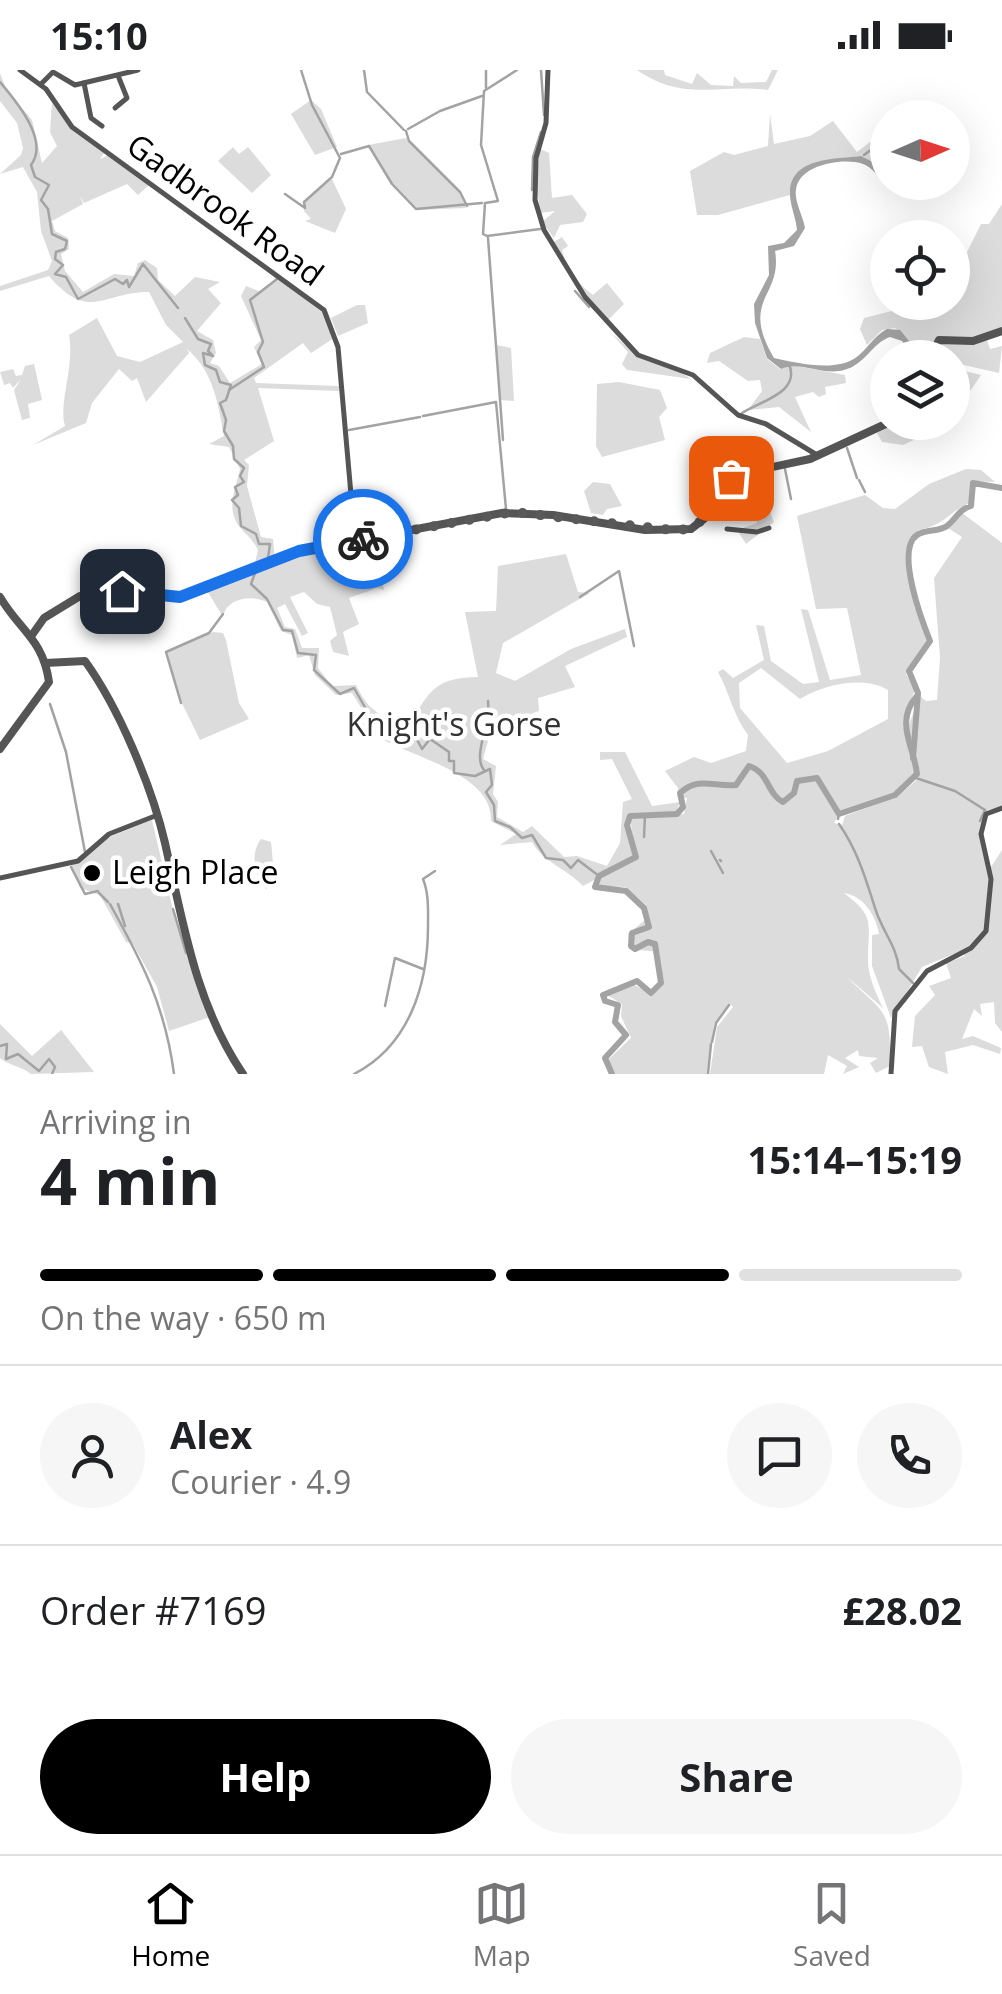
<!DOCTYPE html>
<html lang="en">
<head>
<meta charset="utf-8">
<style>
	body { margin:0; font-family:"Open Sans",sans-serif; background:#f6f6f6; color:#202124; height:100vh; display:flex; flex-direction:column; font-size:38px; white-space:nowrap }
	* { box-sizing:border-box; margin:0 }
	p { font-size:32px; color:#757577 }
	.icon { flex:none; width:55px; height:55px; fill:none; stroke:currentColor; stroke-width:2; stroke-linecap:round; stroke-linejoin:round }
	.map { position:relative; height:1004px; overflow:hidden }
	.drawer { display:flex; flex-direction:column; background:#fff; flex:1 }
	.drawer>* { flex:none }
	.needle { width:65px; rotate:87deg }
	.tools { position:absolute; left:870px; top:30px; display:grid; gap:20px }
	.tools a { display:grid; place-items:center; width:100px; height:100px; border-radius:50%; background:#fff; box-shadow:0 10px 40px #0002; font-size:50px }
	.pin { position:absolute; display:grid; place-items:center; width:85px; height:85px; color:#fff; margin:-42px; border-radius:20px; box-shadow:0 5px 15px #0006 }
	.courier { position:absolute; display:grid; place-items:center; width:100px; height:100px; margin:-50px; border:8px solid #1a73e8; border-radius:50%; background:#fff; color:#222; box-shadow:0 2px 12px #0007 }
	.overview em { font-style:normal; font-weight:700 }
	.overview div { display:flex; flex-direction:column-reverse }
	.overview { display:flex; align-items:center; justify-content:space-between; height:170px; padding:0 40px }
	h1 { font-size:65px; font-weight:700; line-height:75px }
	.bar { display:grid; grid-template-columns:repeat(4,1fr); gap:15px 10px; align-content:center; height:120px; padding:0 40px }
	.bar i { height:12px; border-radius:8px; background:#e0e0e0 }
	.bar .current { background:#000 }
	.bar p { grid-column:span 4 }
	.line { display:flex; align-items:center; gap:25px; padding:0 40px; border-top:2px solid #e0e0e0 }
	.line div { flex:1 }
	.round { display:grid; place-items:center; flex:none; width:105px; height:105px; border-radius:52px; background:#f6f6f6 }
	.primary-button { display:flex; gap:20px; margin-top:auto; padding:20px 40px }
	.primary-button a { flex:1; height:115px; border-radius:60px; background:#000; color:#fff; font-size:40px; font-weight:700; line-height:115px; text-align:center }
	.primary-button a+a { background:#f6f6f6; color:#202124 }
	.status { display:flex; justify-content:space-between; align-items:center; height:70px; padding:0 50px; background:#fff; direction:ltr }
	.status svg { height:28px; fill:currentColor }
	.tabs { display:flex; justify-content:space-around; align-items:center; height:140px; border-top:2px solid #e0e0e0; background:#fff; font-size:28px; color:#757577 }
	.tabs a { display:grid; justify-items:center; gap:5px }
	.tabs .current { color:#000 }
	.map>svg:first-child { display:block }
	.green { fill:#dcdcdc; fill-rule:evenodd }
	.water { fill:#a3a3a3 }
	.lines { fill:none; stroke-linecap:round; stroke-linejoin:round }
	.stream { stroke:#a3a3a3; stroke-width:2.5 }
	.river { stroke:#a3a3a3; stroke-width:6 }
	.minor { stroke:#555; stroke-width:5 }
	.tertiary { stroke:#555; stroke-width:8 }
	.done { stroke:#595959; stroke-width:10; stroke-dasharray:0 18 }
	.route { stroke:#1a73e8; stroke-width:12 }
	.poi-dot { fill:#000; stroke:#fff; stroke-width:4 }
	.labels { text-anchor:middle; stroke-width:9; stroke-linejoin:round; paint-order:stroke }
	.street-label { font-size:32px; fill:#000; stroke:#fff }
	.park-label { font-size:32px; fill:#333; stroke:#fff }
	.poi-label { font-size:32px; fill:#000; stroke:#fff; text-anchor:start }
</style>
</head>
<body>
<div class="status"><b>15:10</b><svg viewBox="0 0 49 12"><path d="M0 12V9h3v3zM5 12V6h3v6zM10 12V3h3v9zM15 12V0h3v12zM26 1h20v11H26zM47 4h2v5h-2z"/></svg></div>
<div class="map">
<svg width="1002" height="1004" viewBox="0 0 1002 1004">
	<rect width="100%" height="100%" fill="#fff"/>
	<g class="green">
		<path d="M637,0h27l1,5 27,9 5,-11 14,12 22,1 1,-10 7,7 25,-1 6,-12h6l-10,20c-50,-7 -83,13 -131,-20z"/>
		<path d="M0,3l6,16 26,31 10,43 15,-17 -7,-14 2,-29 19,25 33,25 -4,6 8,-4 41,30 -11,10 -11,-11 -43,19 -4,-7 3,8 -31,17 3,10 13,7 1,11 -8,5 4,17 18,21 31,-18 20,2 4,-13 7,-3 12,8 1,12 17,16 20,-19 25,5 -12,7 13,14 -24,28 16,9 3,13 -6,10 9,3 11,17 32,-19 -8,-17 7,-7 -20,-44 5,-10 15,6 16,-15 46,36 11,25 -23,15 -8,-10 -49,35 2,5 83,3v5l-81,-3 16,53 -30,19 5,5 -2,21 14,51 12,2 2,22 -21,6 4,-17c-5,-11 -13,-16 -20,-25 -12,-19 -2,-37 2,-56l-11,-22 -20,-3 15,-8c-6,-32 -10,-64 -37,-87l2,4 -43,49 -9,-24 -5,3 -13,-12 -27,34 -6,20 -53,22 32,-19c-7,-23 10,-59 4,-91l28,-17 20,38 23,6 43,-20 -17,-17 -17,-33c-47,0 -60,31 -100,-16l-49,15v-5l48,-16 4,-9 -11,-30 -4,-39 -14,-25 -23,7 21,-19 2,-7 -6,-25 -17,-22z"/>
		<polygon points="311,30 321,39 337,77 315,85 291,44"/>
		<polygon points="770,44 774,74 810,66 833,51 857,82 887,59 887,99 861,86 832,89 799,101 790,125 718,145 697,145 690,101 724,82 734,85 768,76"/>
		<polygon points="406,68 459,122 466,138 416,140 391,114 368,75"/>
		<polygon points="233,77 239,84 248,77 271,105 252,123 218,91"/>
		<polygon points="540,79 549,83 552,128 572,125 587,144 583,152 560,155 554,168 542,152 555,141 540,143 536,110"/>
		<polygon points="332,109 346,139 335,163 305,151 311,149 304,141 306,129"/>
		<polygon points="1002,134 1002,259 973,269 937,268 931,279 914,277 895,258 882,260 867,275 860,259 864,248 923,233 952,232 953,222 965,201 964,188 981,154 989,154"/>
		<path d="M562,167l6,9 -6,4c4,19 16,34 31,45l14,-12 17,21 -17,17 -39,-50 -14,-29z"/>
		<polygon points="357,235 365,235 368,253 338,266 331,248"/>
		<polygon points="611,263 642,289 672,297 691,309 627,300 622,294 628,282"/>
		<polygon points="744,267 760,269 767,289 780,299 791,295 845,305 846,313 825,317 826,324 819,327 813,322 795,327 811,362 779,337 748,340 762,321 760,310 748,311 719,291 707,293 710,283"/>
		<polygon points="987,270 990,279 1002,276 999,303 955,293 952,288 933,280 936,274"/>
		<polygon points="496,275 511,278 514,331 500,330"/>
		<polygon points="34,294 42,330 28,334 30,348 22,350 14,320 21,309 13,318 10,313 4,315 0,302 13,299 16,306 22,305 25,296"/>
		<polygon points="952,298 981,305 953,346 952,346"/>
		<polygon points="619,312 660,320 667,338 659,347 665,370 602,387 596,376 597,314"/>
		<polygon points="927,352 929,363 903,375 882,372 877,363 895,353"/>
		<path d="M966,399l15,1 14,12 -24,-1 -1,22c-23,9 -22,21 -51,27 -24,20 1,87 11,111l-24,33 9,15 -12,37 12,48 -17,17 -57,20 -7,12 8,2 3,-9 53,-20 21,-18 -11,-51 12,-31 6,5 11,-1 3,-42 -6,-80 28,-41 -14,-9 13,-16 41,31v264l-14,3 -7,14 9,57 -2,48 3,-62 11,-17v182l-7,-9 -1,-21 -14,2 2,12 -8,-7 -12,30 11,-3 28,12 -1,6 -27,-9 -28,7 3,22 -19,-7 -7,-21 -10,1 3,-31 20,-21 -6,-9 22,-8 -5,-15 19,-7 -4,-5 -39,16 -31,51 -19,-52v-31l7,-1c-3,-18 -15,-38 -35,-41 32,24 24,29 24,68 0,16 9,34 15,47l-37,-32c39,39 45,31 44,90l-14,7 -6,-10 8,-5 -19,-2 -1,-6 -13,8 14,9 -16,7 4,-8 -19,-11 -4,19h-114l7,-47 16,-20 -3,-3 -16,20 -7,50h-92l-7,-14 23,-22 -10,-22 1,-12 -15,-9 25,-11 21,10 10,-10 -4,-32 -30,-3 -1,-15 17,-14 1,-15 -21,-18 -25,-1 -2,-8 38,-18 -6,-43 54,-3 3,-16 -8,-1 -1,-9 -13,-17 29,-14 17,6 35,-12 2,-16c-15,-20 -18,-41 -30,-63l5,-3 10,9 31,-18 -8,-35 8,1 7,35 32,23 16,-2 -18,-73 7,1 22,70 31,-5 -14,-67 -31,1 -19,-93 68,-21 18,13 12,1 34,-25zM761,598l39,31c23,-14 63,-24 88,-9v29l-60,32 -41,12 -47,-55 -1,-25z"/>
		<polygon points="744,405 736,413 738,439 768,437 774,452 746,474 737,460 757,453 754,443 739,443 731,430 713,446 729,410"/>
		<polygon points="593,412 610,414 622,436 607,439 603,445 591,443 584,421"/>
		<path d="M373,469l11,51 -7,-2 -28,10 10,26 -16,8 6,24 -16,-4 -3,-11 7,-6 -7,-28 -13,-3 -13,-12 -14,5 18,36 -6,3 -17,-32 -8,4 8,19 10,2 7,19h17l-1,20 14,18 24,-1c13,27 27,35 55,37 20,-34 26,-44 67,-45l-13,-65 31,-1 2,-45 68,-12 12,38 12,1 -87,50 -7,30 19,8 56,-32 54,-20 2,8 -62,29 10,21 -37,11 1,13 -47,16 -9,32 13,7 -3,28 5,8 -1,15 26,15 9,-6 32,31 13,-1 30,10 13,-23 3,-41 9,-3 -20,-40 -12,1v-8h25l27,54 28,-4 -4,10 -48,1 6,46 -51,27c-17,-18 -39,-23 -51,-44l-32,3 16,-11 -25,-13c2,-56 -106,-66 -136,-101l19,8 -22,-35 -16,2 -21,-20 -6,-20 -12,3 -5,-23 -11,-4 -14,-29c-14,-7 -40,-5 -44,15l-17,-28 89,-35 25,-4 10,19h14l7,-14 -7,-11z"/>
		<polygon points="213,562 223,563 226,570 239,633 249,649 200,670 179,627 166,583"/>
		<polygon points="152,750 176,853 210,947 169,961 157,917 133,874 126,872 100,825 80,818 71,795 107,768"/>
		<path d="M261,769l10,3 4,42 -9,5c-12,-13 -16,-36 -5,-50z"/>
		<path d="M0,954l32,32 29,-26 33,42 -63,2c-10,-8 -21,-8 -31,-16z"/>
	</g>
	<path class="water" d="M861,86l26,13v9c-12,-1 -13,-10 -24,-14 -20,-7 -65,1 -67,26 -2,11 7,26 9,38l-11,18 -19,5c8,46 -36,48 -1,107 24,5 63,15 84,-2 11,-9 16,-20 29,-27l13,1 14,17 17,2 -2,8 -17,-2 -10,-14 -12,-4c-18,6 -25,28 -46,33 -22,6 -45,-10 -63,-1l-14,-11 -12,-35 -1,-19 15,-29 -1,-29 16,-3 13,-13c-1,-13 -8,-27 -7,-39 2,-34 46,-32 71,-35z"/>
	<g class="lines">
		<g class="stream">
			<polyline points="364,0 367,22 404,60"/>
			<polyline points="541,0 544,45"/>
			<path d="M0,12c15,18 50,58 31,83l4,12 14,8 -8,15 7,9 4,25 15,7 -2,8 -9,3 -1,7 8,6 -8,9 11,3 12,22 37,-20 8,5 4,-4 2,7 14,-23 35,44"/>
			<polyline points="486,18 486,0"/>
			<polyline points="408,59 440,41 482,26"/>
			<polyline points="406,61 409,71 460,122 467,136"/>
			<polyline points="341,84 369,76 392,114 416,139 482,133"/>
			<polyline points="864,85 888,67"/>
			<polyline points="532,120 533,87 541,62"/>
			<polyline points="285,124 305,138 304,132 332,107 340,88 312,35 301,0"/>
			<polyline points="487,166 483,164 485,133 498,131 481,75 484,21 517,0"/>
			<polyline points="487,166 540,159"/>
			<polyline points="488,168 503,370"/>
			<polyline points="575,221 589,237"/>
			<polyline points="185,248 198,269 211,274 208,281 213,286 203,283 205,295 216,300 220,312 231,315 226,330 220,333 226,350 224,361 233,376 234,389 244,398 240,406 244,412 235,417 238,425 232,430 239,438 241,456 256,464 259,474 270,474 268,488"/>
			<polyline points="229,320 264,297 258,282 263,272 250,230 277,209"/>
			<path d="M742,343c18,-12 59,-20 47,-49"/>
			<polyline points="423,346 496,332 506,439"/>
			<polyline points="349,360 420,347"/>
			<polyline points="847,378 857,408"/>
			<polyline points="785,399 791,429"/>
			<polyline points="859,410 865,422"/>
			<polyline points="255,503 251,514 267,529 283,560 292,561 298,583 316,585 314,600 340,624 354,618 374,653 412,660 422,679 430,669 449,682 449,691 454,691 454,703 475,706 490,699 492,715 486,722 494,735 495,751 510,757 522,768 532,765 546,788 563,790 571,798 578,790 599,806"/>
			<polyline points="580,527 619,501 634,576"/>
			<polyline points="181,633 166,582 209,563 223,544"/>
			<polyline points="50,634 66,682 85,782"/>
			<path d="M484,700c-12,-14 7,-46 4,-69"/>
			<polyline points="916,708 955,721 985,740 980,751"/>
			<polyline points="838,749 839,744"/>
			<path d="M839,754c19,27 27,56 37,87 7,21 21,36 23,58l14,14"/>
			<polyline points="644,767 645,745"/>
			<polyline points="711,781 723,803"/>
			<polyline points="720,790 721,791"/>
			<polyline points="71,797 85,824 98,821"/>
			<polyline points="99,823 108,832"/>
			<path d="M110,834c32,58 55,101 64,170"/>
			<polyline points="118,834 125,856"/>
			<polyline points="173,839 186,883"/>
			<polyline points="385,936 395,888 423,899"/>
			<polyline points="712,972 716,953 729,935"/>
			<polyline points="0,976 7,974 6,989 18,984 39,1001 49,989 55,997 52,1004"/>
			<path d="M354,1004c55,-28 74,-89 74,-148 0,-16 1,-32 -5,-47l12,-8"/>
			<polyline points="708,1004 711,974"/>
		</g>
		<g class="river">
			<path d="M913,688l5,-65 -9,-22 21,-30c-8,-20 -35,-91 -13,-106 8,-6 22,-3 30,-9 10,-8 11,-16 24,-20l2,-23 29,5"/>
			<path d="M612,1004l-7,-16 21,-23 -11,-13 3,-17 -13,-4 -2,-6 34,-14 14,12 10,-10 -6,-39 -7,-2 -13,7 -4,-3 1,-13 17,-6 -5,-19 -18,-17 -31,-4 4,-11 37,-19 -9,-32 3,-9 47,-2 6,-7 -3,-14c19,-17 33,-6 56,-8l13,-19c20,6 18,28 34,36l11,-9 3,-12 20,-3 22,36 56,-19 22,-21c-3,-28 -23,-52 0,-78"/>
		</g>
		<g class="minor">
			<polyline points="20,0 46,19 72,57 324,240 338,277 355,470"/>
			<polyline points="548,0 546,53 536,88 535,130 544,160 585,227 638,285 693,305 738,345 766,354 817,385"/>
			<polyline points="84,13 91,48 102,56"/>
			<polyline points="41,14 53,2 75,15 138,0"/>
			<polyline points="115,38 127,28 119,8"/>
			<polyline points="727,459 757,462 769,458"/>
			<polyline points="0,808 78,791 109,764 155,746"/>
			<polyline points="891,1004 895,941 927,901 971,878 986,861 991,809 981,764 986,744 1002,738"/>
		</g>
		<g class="tertiary">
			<polyline points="930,288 939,270 973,271 1002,261"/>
			<path d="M0,527c20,34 43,42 49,85l-49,67"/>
			<polyline points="32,565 44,548 80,526 137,521 180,527 299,481 502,443 553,445 645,460 691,459 710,444 725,414 735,405 810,389 890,352"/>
			<path d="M45,593l40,-2c34,47 67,126 80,182 18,80 31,162 78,231"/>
		</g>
	</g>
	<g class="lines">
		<polyline class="done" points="363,469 513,442 680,461 706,449 731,408"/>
		<polyline class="route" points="122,521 180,527 299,481 363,469"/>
	</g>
	<circle class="poi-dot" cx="92" cy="803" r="10"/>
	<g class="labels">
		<g class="street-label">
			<text transform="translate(225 140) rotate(36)" y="11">Gadbrook Road</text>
		</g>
		<g class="park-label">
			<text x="454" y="666">Knight's Gorse</text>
		</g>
		<g class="poi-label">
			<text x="112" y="814">Leigh Place</text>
		</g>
	</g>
</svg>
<div class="tools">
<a><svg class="needle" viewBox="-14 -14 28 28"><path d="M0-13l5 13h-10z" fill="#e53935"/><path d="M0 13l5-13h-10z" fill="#757577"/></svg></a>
<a><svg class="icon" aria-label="locate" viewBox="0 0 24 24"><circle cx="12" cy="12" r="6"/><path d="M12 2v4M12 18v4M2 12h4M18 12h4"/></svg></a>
<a><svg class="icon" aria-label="layers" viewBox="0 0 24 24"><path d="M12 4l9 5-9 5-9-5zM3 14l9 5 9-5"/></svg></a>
</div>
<div class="pin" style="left:731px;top:408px;background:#ea580c"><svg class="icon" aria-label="bag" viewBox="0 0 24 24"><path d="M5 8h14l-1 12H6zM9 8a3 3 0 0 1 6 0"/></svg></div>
<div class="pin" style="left:122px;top:521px;background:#1f2937"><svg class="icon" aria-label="home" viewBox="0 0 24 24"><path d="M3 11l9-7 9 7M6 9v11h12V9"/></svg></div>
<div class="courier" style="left:363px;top:469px"><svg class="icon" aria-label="bike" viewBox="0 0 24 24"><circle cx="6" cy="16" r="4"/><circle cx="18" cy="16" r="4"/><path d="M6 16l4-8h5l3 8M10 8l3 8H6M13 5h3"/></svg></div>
</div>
<section class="drawer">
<div class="overview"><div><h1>4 min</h1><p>Arriving in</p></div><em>15:14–15:19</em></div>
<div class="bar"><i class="current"></i><i class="current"></i><i class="current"></i><i></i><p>On the way · 650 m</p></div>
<div class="line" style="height:180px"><a class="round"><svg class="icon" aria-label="person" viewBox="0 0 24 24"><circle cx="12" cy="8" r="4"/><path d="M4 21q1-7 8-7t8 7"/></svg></a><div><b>Alex</b><p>Courier · 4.9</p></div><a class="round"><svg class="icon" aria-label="chat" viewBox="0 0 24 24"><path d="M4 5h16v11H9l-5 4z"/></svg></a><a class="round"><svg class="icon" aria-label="phone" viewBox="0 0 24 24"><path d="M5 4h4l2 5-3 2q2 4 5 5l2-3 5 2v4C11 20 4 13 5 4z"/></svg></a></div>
<div class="line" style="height:130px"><div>Order #7169</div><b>£28.02</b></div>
<div class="primary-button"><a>Help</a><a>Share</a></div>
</section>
<nav class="tabs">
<a class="current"><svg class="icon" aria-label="home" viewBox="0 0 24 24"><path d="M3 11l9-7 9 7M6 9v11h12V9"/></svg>Home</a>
<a><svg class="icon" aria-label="map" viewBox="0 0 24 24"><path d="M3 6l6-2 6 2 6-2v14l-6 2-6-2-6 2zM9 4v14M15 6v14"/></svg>Map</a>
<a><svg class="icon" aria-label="saved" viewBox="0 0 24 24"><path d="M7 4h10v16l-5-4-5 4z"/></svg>Saved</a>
</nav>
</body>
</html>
